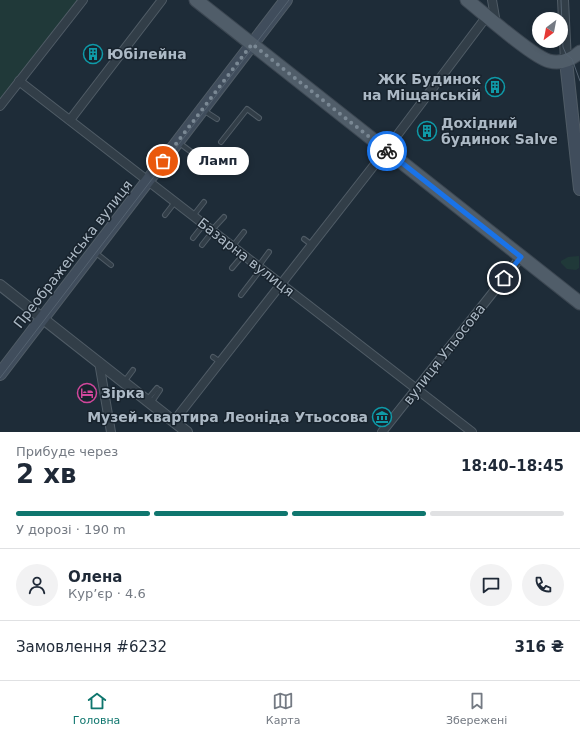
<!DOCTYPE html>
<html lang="uk">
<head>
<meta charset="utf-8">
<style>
	body { margin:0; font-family:"DejaVu Sans",sans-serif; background:#f2f2f3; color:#1f2937; height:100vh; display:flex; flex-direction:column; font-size:15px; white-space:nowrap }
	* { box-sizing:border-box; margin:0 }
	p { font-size:13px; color:#747a83 }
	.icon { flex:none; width:22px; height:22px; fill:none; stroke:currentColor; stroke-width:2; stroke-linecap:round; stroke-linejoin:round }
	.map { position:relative; height:432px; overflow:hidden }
	.side { display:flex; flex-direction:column; background:#fff; flex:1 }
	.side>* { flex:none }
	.needle { width:26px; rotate:212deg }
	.controls { position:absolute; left:532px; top:12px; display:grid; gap:8px }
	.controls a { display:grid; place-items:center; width:36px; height:36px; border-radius:50%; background:#fff; box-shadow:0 2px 6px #0003; font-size:20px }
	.pin { position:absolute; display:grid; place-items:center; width:34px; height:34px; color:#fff; margin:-17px; border:2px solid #fff; border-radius:50%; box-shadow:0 1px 4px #0007 }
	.courier { position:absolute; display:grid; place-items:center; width:40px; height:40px; margin:-20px; border:3px solid #1a73e8; border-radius:50%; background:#fff; color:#222; box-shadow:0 1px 5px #0007 }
	.bubble { position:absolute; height:28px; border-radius:14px; background:#fff; box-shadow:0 2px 6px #0003; font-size:13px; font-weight:600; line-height:28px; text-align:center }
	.summary em { font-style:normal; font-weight:600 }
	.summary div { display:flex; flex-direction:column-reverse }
	.summary { display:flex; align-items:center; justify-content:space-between; height:68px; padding:0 16px }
	h1 { font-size:26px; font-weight:600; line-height:30px }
	.bar { display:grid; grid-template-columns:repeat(4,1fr); gap:6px 4px; align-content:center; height:48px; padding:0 16px }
	.bar i { height:5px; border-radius:3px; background:#e0e1e3 }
	.bar .active { background:#0f766e }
	.bar p { grid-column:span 4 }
	.line { display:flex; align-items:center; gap:10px; padding:0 16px; border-top:1px solid #e0e1e3 }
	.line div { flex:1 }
	.round { display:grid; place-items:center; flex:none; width:42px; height:42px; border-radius:21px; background:#f2f2f3 }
	.tab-bar { display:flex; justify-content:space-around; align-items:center; height:56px; border-top:1px solid #e0e1e3; background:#fff; font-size:11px; color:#747a83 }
	.tab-bar a { display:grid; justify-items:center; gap:2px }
	.tab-bar .active { color:#0f766e }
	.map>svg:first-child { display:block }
	.green { fill:#203939 }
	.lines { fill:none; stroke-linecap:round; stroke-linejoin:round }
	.service-casing { stroke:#505c66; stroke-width:6 }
	.minor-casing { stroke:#505c66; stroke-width:10 }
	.tertiary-casing { stroke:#505c66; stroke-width:12 }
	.secondary-casing { stroke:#505c66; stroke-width:14 }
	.primary-casing { stroke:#3c4752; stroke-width:15 }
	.service { stroke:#323e48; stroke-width:4 }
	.minor { stroke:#323e48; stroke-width:8 }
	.tertiary { stroke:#323e48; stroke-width:10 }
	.secondary { stroke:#404d5c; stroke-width:12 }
	.primary { stroke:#505d69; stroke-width:13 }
	.tram { stroke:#546270; stroke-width:1 }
	.done { stroke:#7a8894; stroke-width:4; stroke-dasharray:0 7.2 }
	.route { stroke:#1a73e8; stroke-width:5 }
	.labels { text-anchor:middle; stroke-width:3; stroke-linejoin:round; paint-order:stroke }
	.poi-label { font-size:14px; font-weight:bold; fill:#acb9c5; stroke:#18232d; text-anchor:start }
	.street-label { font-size:14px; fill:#acb9c5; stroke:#18232d }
</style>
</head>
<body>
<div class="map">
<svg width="580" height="432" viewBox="0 0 580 432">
	<rect width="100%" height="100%" fill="#1e2c38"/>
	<g class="green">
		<polygon points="0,0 83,0 0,106"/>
		<polygon points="579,256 579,268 576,270 567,269 561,263 561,261 568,257"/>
	</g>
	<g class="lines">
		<defs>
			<g id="service">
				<polyline points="203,110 217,119"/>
				<polyline points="178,142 202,160"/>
				<polyline points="221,142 247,109 259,118"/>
				<polyline points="165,215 175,202"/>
				<polyline points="193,216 204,202"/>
				<polyline points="212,230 224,217"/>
				<polyline points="193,238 204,224"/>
				<polyline points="304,239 312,245"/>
				<polyline points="202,245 213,231"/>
				<polyline points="233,246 244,232"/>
				<polyline points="96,253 111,265"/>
				<polyline points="258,267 269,252"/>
				<polyline points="232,268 243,255"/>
				<polyline points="241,295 261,269"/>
				<polyline points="213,357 220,362"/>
				<polyline points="124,382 133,370"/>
				<polyline points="147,400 157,388"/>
				<polyline points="151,403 160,390"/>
			</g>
			<g id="minor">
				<polyline points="492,0 496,23"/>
				<polyline points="19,81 472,432"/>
				<polyline points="0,106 83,0"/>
				<polyline points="70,120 162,0"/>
				<polyline points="99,362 111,432"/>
				<polyline points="174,421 386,150 487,16"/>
				<polyline points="382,432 521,257"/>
			</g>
			<g id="tertiary">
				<polyline points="563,0 566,61"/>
				<polyline points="0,285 187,432"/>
			</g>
			<g id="secondary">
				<polyline points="566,61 580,189"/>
				<polyline points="0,374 286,0"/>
			</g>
			<g id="primary">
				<polyline points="196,0 580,303"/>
				<path d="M467,0c15,12 66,57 82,61 12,3 22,-1 31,-9"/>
			</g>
		</defs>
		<use href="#service" class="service-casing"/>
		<use href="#minor" class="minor-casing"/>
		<use href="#tertiary" class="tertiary-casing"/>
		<use href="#secondary" class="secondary-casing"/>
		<use href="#primary" class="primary-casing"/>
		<use href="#service" class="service"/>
		<use href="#minor" class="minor"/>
		<use href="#tertiary" class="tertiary"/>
		<use href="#secondary" class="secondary"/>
		<use href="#primary" class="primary"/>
		<g class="tram">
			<polyline points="561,0 563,47 566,54 572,59 580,81"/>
			<polyline points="0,378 289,0"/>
		</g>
	</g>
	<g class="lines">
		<polyline class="done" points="163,161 252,44 387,151"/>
		<polyline class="route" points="387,151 521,257 504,278"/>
	</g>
	<defs>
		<symbol id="building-ring" viewBox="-11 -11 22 22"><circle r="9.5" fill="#18232d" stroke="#0f9aa8" stroke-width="1.5"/><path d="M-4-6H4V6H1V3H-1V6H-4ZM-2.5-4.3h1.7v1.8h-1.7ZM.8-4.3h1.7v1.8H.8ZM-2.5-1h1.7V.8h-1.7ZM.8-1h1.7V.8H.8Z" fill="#0f9aa8"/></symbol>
		<symbol id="hotel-ring" viewBox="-11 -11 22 22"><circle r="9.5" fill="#18232d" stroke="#d1479c" stroke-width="1.5"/><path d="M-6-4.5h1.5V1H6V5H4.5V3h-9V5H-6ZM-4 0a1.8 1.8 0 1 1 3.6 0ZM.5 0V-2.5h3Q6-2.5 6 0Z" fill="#d1479c"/></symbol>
		<symbol id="museum-ring" viewBox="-11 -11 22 22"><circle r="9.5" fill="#18232d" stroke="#0f9aa8" stroke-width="1.5"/><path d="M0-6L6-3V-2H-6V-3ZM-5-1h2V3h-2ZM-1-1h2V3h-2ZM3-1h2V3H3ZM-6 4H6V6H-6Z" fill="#0f9aa8"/></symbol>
	</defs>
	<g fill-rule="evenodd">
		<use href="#building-ring" x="82" y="43" width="22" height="22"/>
		<use href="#building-ring" x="484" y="76" width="22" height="22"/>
		<use href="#building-ring" x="416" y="120" width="22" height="22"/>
		<use href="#hotel-ring" x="76" y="382" width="22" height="22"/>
		<use href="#museum-ring" x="371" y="406" width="22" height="22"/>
	</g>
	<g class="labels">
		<g class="poi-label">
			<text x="107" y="59">Юбілейна</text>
			<text x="481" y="84" text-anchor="end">ЖК Будинок<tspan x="481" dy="16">на Міщанській</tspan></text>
			<text x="441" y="128">Дохідний<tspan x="441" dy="16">будинок Salve</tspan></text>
			<text x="101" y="398">Зірка</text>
			<text x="368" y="422" text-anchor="end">Музей-квартира Леоніда Утьосова</text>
		</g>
		<g class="street-label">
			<text transform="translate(73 254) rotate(-52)" y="5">Преображенська вулиця</text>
			<text transform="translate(246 257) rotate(38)" y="5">Базарна вулиця</text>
			<text transform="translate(444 354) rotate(-52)" y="5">вулиця Утьосова</text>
		</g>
	</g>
</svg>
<div class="controls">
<a><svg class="needle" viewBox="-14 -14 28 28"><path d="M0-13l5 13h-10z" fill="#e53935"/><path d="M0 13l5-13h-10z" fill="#747a83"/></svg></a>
</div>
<div class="pin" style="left:163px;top:161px;background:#ea580c"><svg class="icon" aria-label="bag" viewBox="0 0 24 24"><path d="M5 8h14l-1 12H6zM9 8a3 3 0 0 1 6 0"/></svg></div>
<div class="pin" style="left:504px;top:278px;background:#1f2937"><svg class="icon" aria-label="home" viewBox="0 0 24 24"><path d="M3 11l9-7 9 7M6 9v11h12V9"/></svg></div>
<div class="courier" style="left:387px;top:151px"><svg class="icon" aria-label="bike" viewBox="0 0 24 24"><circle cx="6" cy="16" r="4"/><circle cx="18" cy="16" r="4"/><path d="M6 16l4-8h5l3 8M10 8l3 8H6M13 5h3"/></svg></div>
<div class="bubble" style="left:187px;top:147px;width:62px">Ламп</div>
</div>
<section class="side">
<div class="summary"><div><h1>2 хв</h1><p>Прибуде через</p></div><em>18:40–18:45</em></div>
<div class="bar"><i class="active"></i><i class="active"></i><i class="active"></i><i></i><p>У дорозі · 190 m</p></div>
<div class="line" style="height:72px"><a class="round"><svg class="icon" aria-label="person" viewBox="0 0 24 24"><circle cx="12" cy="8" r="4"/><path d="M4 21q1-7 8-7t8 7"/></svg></a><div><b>Олена</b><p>Кур’єр · 4.6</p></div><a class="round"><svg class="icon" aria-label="chat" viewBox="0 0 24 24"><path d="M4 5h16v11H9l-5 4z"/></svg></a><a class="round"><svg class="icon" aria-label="phone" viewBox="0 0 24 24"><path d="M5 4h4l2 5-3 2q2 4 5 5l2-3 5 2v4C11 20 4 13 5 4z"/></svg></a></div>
<div class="line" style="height:52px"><div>Замовлення #6232</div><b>316 ₴</b></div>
</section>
<nav class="tab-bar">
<a class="active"><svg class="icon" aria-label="home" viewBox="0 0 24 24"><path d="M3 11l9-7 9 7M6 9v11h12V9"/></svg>Головна</a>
<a><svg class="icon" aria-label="map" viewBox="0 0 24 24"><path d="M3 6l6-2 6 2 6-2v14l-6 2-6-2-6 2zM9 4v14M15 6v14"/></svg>Карта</a>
<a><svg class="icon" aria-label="saved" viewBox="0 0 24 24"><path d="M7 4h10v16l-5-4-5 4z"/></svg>Збережені</a>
</nav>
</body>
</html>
